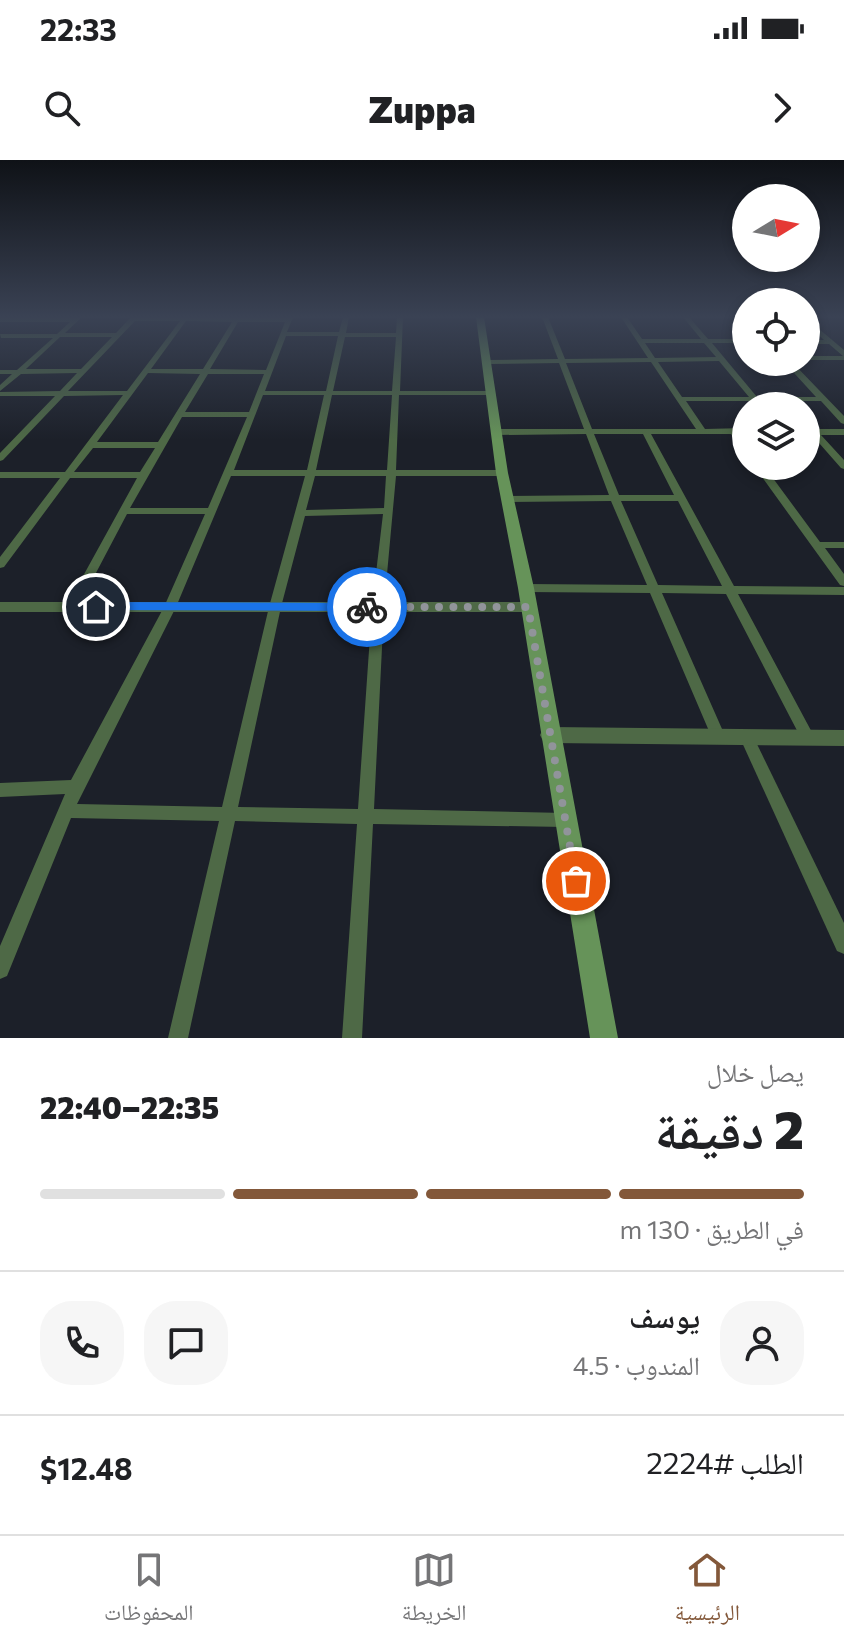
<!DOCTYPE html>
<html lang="ar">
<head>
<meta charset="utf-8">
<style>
	body { margin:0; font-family:Commissioner,"Noto Naskh Arabic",sans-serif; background:#f6f6f6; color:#202124; direction:rtl; height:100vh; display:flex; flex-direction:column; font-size:30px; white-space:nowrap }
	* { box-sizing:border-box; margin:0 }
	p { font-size:26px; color:#757577 }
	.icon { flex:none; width:44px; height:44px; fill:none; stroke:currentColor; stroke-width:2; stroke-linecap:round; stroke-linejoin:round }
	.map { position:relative; height:878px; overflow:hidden; direction:ltr }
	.panel { display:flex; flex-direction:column; background:#fff; flex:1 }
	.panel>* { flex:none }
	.needle { width:52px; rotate:80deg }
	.fabs { position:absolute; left:732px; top:24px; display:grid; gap:16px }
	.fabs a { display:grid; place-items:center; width:88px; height:88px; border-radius:50%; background:#fff; box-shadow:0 4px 12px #0003; font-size:40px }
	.pin { position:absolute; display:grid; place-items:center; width:68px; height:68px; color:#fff; margin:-34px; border:4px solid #fff; border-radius:50%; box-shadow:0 2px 8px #0007 }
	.courier { position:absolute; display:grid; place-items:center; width:80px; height:80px; margin:-40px; border:6px solid #1a73e8; border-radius:50%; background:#fff; color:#222; box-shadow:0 2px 10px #0007 }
	.overview em { font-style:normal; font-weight:800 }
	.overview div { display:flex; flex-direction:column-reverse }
	.overview { display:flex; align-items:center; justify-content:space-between; height:136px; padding:0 40px }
	h1 { font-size:52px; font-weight:800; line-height:60px }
	.bar { display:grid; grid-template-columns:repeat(4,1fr); gap:12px 8px; align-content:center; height:96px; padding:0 40px }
	.bar i { height:10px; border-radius:6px; background:#e0e0e0 }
	.bar .selected { background:#83583a }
	.bar p { grid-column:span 4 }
	.line { display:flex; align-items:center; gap:20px; padding:0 40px; border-top:2px solid #e0e0e0 }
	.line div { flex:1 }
	.round { display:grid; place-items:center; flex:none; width:84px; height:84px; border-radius:32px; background:#f6f6f6 }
	.status { display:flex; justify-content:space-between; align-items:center; height:56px; padding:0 40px; background:#fff; direction:ltr }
	.status svg { height:22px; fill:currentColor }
	header { display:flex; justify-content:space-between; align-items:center; height:104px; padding:0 40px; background:#fff; font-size:36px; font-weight:800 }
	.tabs { display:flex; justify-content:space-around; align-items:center; height:112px; border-top:2px solid #e0e0e0; background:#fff; font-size:22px; color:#757577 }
	.tabs a { display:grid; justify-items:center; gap:4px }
	.tabs .selected { color:#83583a }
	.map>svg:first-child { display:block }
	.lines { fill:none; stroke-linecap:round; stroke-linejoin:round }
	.minor { fill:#4e6946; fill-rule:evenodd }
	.tertiary { fill:#4e6946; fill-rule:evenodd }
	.secondary { fill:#669359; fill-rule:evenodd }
	.route { fill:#1a73e8 }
	.done { stroke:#91949b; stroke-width:8; stroke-dasharray:0 14.4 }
</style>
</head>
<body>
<div class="status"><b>22:33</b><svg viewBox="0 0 49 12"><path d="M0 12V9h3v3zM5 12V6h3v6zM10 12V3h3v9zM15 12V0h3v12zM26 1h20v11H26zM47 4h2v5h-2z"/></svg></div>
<header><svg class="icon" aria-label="forward" viewBox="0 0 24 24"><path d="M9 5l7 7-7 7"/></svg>Zuppa<svg class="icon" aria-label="search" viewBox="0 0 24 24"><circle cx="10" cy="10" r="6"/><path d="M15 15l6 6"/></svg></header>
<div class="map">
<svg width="844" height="878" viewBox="0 0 844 878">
	<rect width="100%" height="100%" fill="#1c2029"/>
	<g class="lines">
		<g class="minor">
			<path d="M75,157h7l-17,16h51l15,-16h162l-6,15h52l4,-15h6l-3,16h50l1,-16h6l-3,74h90l4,2 -4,2h-91l-3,75h106l5,3 -5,3h-106l-12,131 -10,202 191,4 6,2 2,5 -2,5 -6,2 -192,-3 -11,214h-20l15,-214 -122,-3 -47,217h-20l51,-217 -148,-3 -64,158 -7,3v-33l65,-152 -65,3v-14l71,-3 93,-173 41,-93h-78l-49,93 -6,4 -6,-4 71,-129h-67l-66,89 -4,1v-11l60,-79h-60v-6h65l58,-77 -59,1 -61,64 -3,1v-8l55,-57h-55v-4l60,-1 17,-18 -56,1 -21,17v-6l12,-11h-12v-4h17l36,-32h-52l-1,-4h57l13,-12h-70v-4zM135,161h45l-53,70h-59zM186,161l46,1 -29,47h-52zM238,162h47l-19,48 -56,-1zM286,176h52l-12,55h-61zM60,177h52l-31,32h-55zM345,177h51l-4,54h-59zM148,213l52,1 -42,68h-61zM208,214h56l-15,38h-64zM263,235h61l-17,75h-73zM332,235h60l-5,75h-71zM182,257h65l-39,91h-78zM93,288h62l-15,24h-66zM231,316h74l-36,131 -47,200 -145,-3 99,-197zM315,316h71l-2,32 -78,2zM383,354l-11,93 -14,202 -120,-2 43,-200 24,-91z"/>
			<path d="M542,157h6l17,42 83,-1 -27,-41h6l15,22h59l-18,-22h6l19,22h38v4h-34l45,54h59l-32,-35h8l52,54v8l-3,-1 -20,-22h-135l19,28 41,-1v6h-7l7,9v9l-3,-1 -12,-17h-80l83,152 110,1v8l-106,-1 77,144 -2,4 -5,2 -5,-2 -77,-148 -64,-1 64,145 -2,4 -5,2 -5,-2 -2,-4 -62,-145 -124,-1 -6,-4 6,-4 121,1 -36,-84 -103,1 -5,-3 5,-3 101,-1 -23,-61 -89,1 -4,-3 4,-3h87l-25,-66 -72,1 -4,-2 4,-2 71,-1zM645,183h59l12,14 -61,1zM719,201l30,36h-67l-24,-35zM651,202l45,67h-104l-26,-66zM594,274h49l31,61h-55zM621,341h57l44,85 -64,-1z"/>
			<polygon points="734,157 741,157 746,161 746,166"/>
			<polygon points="806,158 844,190 844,200 806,200 806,196 843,196 829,184 806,184 806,180 824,180 806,163"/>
			<polygon points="844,269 844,275 821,275 844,300 844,309 841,308 812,275 807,272 811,269"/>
			<polygon points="754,306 764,306 820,382 844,382 844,388 825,388 844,414 844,426 840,425"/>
			<polygon points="747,572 752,574 754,578 844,763 844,794 837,791 740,578 742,574"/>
		</g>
		<g class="tertiary">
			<polygon points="0,442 528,442 536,447 528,452 0,452"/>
			<polygon points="550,567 844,570 844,586 550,583 543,581 540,575 543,569"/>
		</g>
		<polygon class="secondary" points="476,157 484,157 508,313 534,428 618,878 590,878 518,428 496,313"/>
	</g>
	<linearGradient id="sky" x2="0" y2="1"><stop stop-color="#0f1217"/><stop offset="0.56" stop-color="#3a4254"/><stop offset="1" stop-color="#3a4254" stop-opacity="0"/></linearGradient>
	<rect width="844" height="280" fill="url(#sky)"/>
	<polygon class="route" points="96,442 367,443 373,447 367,451 92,450 90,447"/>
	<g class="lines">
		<polyline class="done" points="367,447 528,447 576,721"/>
	</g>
</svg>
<div class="fabs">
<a><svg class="needle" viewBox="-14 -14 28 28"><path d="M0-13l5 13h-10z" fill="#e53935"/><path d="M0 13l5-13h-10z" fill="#757577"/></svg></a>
<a><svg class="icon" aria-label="locate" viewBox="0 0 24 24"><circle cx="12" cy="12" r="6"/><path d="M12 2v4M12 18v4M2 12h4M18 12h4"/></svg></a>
<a><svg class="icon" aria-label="layers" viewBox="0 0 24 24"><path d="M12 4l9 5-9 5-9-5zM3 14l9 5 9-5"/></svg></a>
</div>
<div class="pin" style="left:576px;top:721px;background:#ea580c"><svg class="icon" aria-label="bag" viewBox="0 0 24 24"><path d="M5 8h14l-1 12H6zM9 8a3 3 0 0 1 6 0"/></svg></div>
<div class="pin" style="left:96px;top:447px;background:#1f2937"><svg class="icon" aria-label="home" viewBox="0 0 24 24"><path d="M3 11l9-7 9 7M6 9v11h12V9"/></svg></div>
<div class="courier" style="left:367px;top:447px"><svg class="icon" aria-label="bike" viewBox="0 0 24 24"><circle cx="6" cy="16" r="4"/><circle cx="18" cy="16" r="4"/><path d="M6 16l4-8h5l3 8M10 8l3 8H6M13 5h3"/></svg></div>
</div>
<section class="panel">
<div class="overview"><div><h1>2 دقيقة</h1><p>يصل خلال</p></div><em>22:35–22:40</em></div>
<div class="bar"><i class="selected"></i><i class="selected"></i><i class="selected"></i><i></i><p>في الطريق · 130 m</p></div>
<div class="line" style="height:144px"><a class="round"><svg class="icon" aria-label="person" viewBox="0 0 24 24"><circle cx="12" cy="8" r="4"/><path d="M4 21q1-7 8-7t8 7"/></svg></a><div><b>يوسف</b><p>المندوب · 4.5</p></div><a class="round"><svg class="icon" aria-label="chat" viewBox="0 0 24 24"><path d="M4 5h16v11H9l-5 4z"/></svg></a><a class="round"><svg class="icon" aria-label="phone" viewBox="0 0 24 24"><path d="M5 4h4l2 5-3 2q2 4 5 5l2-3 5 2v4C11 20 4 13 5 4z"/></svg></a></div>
<div class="line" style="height:104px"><div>الطلب #2224</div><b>$12.48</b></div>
</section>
<nav class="tabs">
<a class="selected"><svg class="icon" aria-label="home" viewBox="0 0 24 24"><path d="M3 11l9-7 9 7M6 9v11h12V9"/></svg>الرئيسية</a>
<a><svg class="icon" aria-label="map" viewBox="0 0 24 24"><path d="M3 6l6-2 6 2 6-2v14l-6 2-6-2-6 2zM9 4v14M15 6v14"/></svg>الخريطة</a>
<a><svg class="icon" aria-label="saved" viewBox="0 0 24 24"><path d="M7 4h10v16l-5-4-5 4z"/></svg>المحفوظات</a>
</nav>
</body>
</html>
